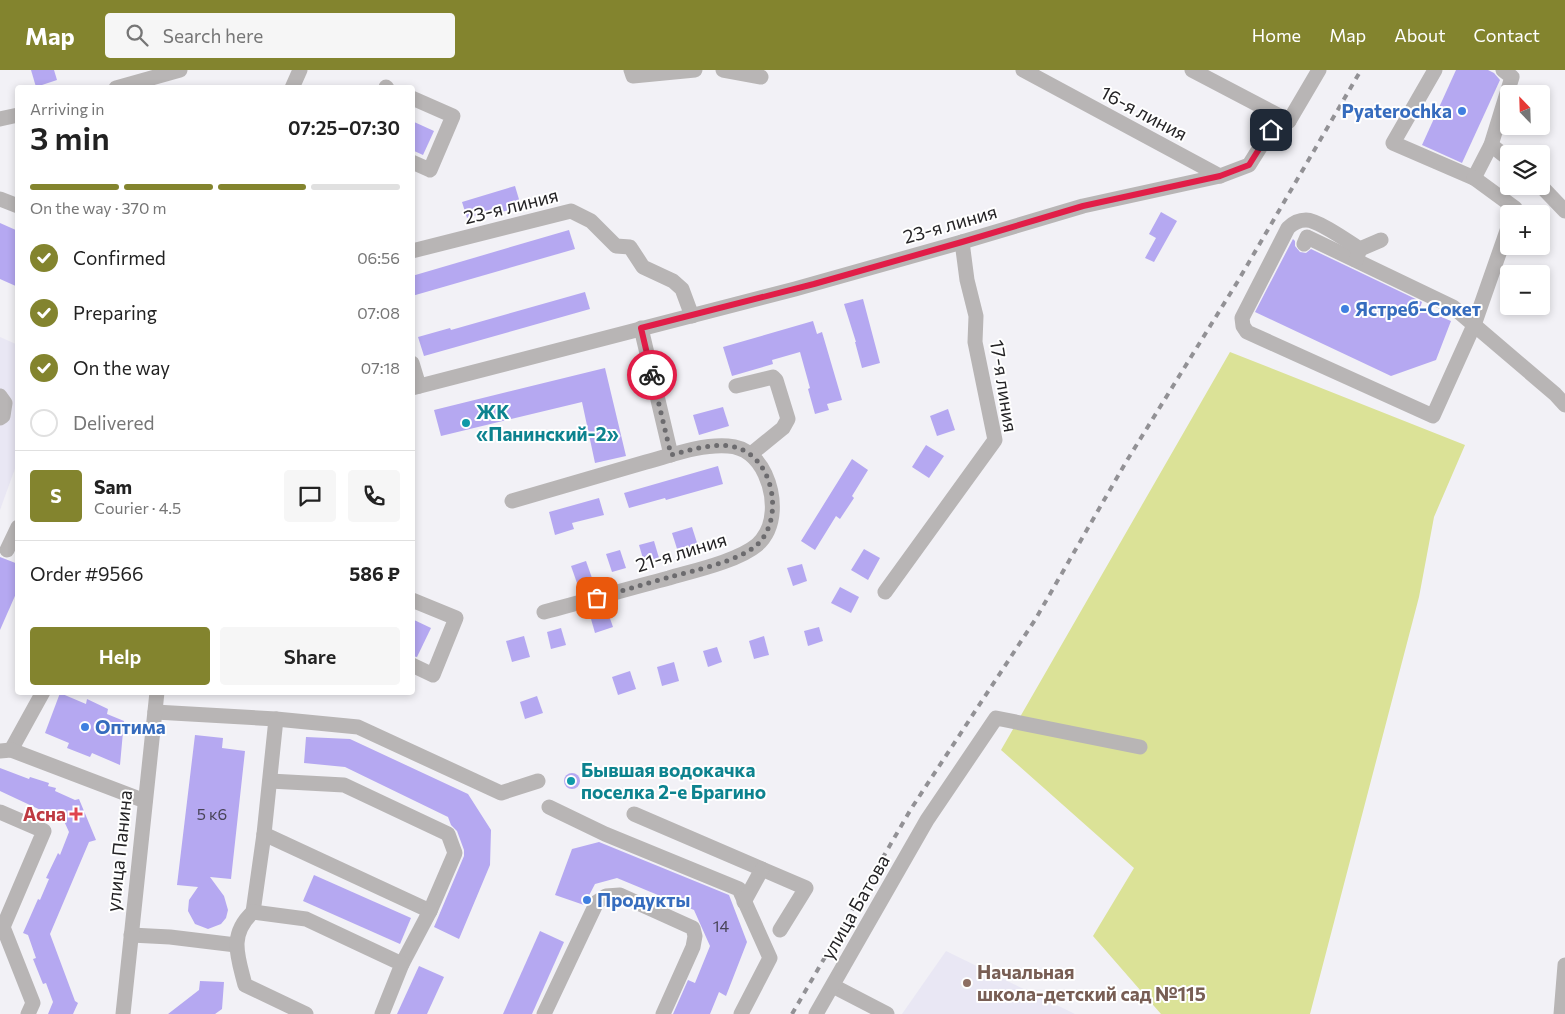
<!DOCTYPE html>
<html lang="en">
<head>
<meta charset="utf-8">
<style>
	body { margin:0; font-family:Commissioner,sans-serif; background:#f6f6f6; color:#222; height:100vh; display:flex; flex-direction:column; font-size:19px; white-space:nowrap }
	* { box-sizing:border-box; margin:0 }
	p { font-size:16px; color:#767676 }
	.icon { flex:none; width:28px; height:28px; fill:none; stroke:currentColor; stroke-width:2; stroke-linecap:round; stroke-linejoin:round }
	.map { position:relative; flex:1; overflow:hidden }
	.panel { position:absolute; left:15px; top:15px; width:400px; height:610px; display:flex; flex-direction:column; background:#fff; border-radius:5px; box-shadow:0 2px 8px #0003 }
	.panel>* { flex:none }
	.needle { width:32px; rotate:337deg }
	.controls { position:absolute; left:1500px; top:15px; display:grid; gap:10px }
	.controls a { display:grid; place-items:center; width:50px; height:50px; border-radius:5px; background:#fff; box-shadow:0 2px 8px #0003; font-size:25px }
	.pin { position:absolute; display:grid; place-items:center; width:42px; height:42px; color:#fff; margin:-21px; border-radius:10px; box-shadow:0 2px 8px #0006 }
	.courier { position:absolute; display:grid; place-items:center; width:50px; height:50px; margin:-25px; border:4px solid #e11d48; border-radius:50%; background:#fff; color:#222; box-shadow:0 1px 6px #0007 }
	.head em { font-style:normal; font-weight:600 }
	.head div { display:flex; flex-direction:column-reverse }
	.head { display:flex; align-items:center; justify-content:space-between; height:85px; padding:0 15px }
	h1 { font-size:32px; font-weight:600; line-height:38px }
	.bar { display:grid; grid-template-columns:repeat(4,1fr); gap:8px 5px; align-content:center; height:60px; padding:0 15px }
	.bar i { height:6px; border-radius:4px; background:#e0e0e0 }
	.bar .selected { background:#83842e }
	.bar p { grid-column:span 4 }
	.line { display:flex; align-items:center; gap:12px; padding:0 15px; border-top:1px solid #e0e0e0 }
	.line div { flex:1 }
	.round { display:grid; place-items:center; flex:none; width:52px; height:52px; border-radius:5px; background:#f6f6f6 }
	ol { padding:0 15px; list-style:none }
	li { display:flex; align-items:center; gap:15px; height:55px }
	li p { margin-inline-start:auto }
	li .icon { padding:5px; border-radius:50%; background:#83842e; color:#fff; stroke-width:4 }
	li:last-child { color:#767676 }
	li i { width:28px; height:28px; border:2px solid #e0e0e0; border-radius:50% }
	.action { display:flex; gap:10px; margin-top:auto; padding:10px 15px }
	.action a { flex:1; height:58px; border-radius:5px; background:#83842e; color:#fff; font-size:20px; font-weight:600; line-height:58px; text-align:center }
	.action a+a { background:#f6f6f6; color:#222 }
	header { display:flex; align-items:center; gap:30px; box-sizing:border-box; height:70px; padding:0 25px; background:#83842e; color:#fff }
	header strong { font-size:24px }
	nav { display:flex; gap:28px; margin-inline-start:auto; font-size:18px }
	.search { width:350px; height:45px; background:#f6f6f6; display:flex; align-items:center; gap:12px; box-sizing:border-box; padding:0 18px; border-radius:5px; color:#767676; font-size:19px }
	.map>svg:first-child { display:block }
	.built { fill:#e9e7f4 }
	.green { fill:#dbe297 }
	.building { fill:#b5a8f1 }
	.lines { fill:none; stroke-linecap:round; stroke-linejoin:round }
	.minor { stroke:#b8b5b5; stroke-width:15 }
	.rail { stroke:#929195; stroke-width:4; stroke-dasharray:6 6; stroke-linecap:butt }
	.done { stroke:#6c6b6e; stroke-width:5; stroke-dasharray:0 9 }
	.route { stroke:#e11d48; stroke-width:6 }
	.shop-dot { fill:#3f7fe0; stroke:#fff; stroke-width:2 }
	.culture-dot { fill:#0f9aa8; stroke:#fff; stroke-width:2 }
	.health-dot { fill:#e0444e; stroke:#fff; stroke-width:2 }
	.education-dot { fill:#8d6e63; stroke:#fff; stroke-width:2 }
	.labels { text-anchor:middle; stroke-width:4; stroke-linejoin:round; paint-order:stroke }
	.number-label { font-size:16px; fill:#484458 }
	.shop-label { font-size:19px; font-weight:bold; fill:#366cbe; stroke:#fff; text-anchor:start }
	.street-label { font-size:19px; fill:#242325; stroke:#fff }
	.culture-label { font-size:19px; font-weight:bold; fill:#0d838f; stroke:#fff; text-anchor:start }
	.health-label { font-size:19px; font-weight:bold; fill:#be3a42; stroke:#fff; text-anchor:end }
	.education-label { font-size:19px; font-weight:bold; fill:#785e54; stroke:#fff; text-anchor:start }
</style>
</head>
<body>
<header>
<strong>Map</strong>
<div class="search"><svg class="icon" aria-label="search" viewBox="0 0 24 24"><circle cx="10" cy="10" r="6"/><path d="M15 15l6 6"/></svg>Search here</div>
<nav><a>Home</a><a>Map</a><a>About</a><a>Contact</a></nav>
</header>
<div class="map">
<svg width="1565" height="944" viewBox="0 0 1565 944">
	<rect width="100%" height="100%" fill="#f2f1f6"/>
	<g class="built">
		<polygon points="0,267 18,275 17,393 0,440"/>
		<polygon points="946,881 1075,944 902,944"/>
	</g>
	<polygon class="green" points="1230,282 1465,375 1434,447 1419,527 1310,944 1161,944 1093,866 1134,798 1001,680"/>
	<g class="building">
		<polygon points="31,0 54,0 57,10 36,17"/>
		<polygon points="1456,0 1488,0 1494,3 1500,10 1462,93 1422,75"/>
		<polygon points="412,51 434,61 423,85 412,80"/>
		<polygon points="515,116 521,136 502,142 501,138 467,148 462,132"/>
		<polygon points="1161,142 1177,151 1154,192 1145,188 1156,168 1149,164"/>
		<polygon points="0,153 18,161 18,217 0,209"/>
		<polygon points="569,160 575,179 412,226 412,206"/>
		<polygon points="1293,169 1295,171 1295,176 1300,182 1306,183 1311,179 1422,232 1420,238 1451,251 1436,290 1391,306 1255,242"/>
		<polygon points="585,222 590,239 424,286 418,267 450,258 451,260"/>
		<polygon points="863,229 880,293 862,298 855,272 856,272 844,234"/>
		<polygon points="813,251 817,264 822,262 842,330 827,334 829,340 815,344 808,319 810,318 800,282 772,290 773,294 732,306 723,277"/>
		<polygon points="605,298 626,386 595,393 582,332 441,366 434,340"/>
		<polygon points="723,337 729,356 699,365 693,345"/>
		<polygon points="948,339 955,360 937,366 930,346"/>
		<polygon points="926,375 944,386 929,408 912,397"/>
		<polygon points="852,389 868,400 852,426 854,428 840,449 836,446 815,480 801,471"/>
		<polygon points="718,396 723,414 666,430 665,428 629,438 624,423"/>
		<polygon points="599,428 604,445 572,453 574,459 555,465 549,442"/>
		<polygon points="692,457 699,479 679,485 672,463"/>
		<polygon points="654,471 659,488 644,492 639,475"/>
		<polygon points="864,479 880,488 868,510 851,500"/>
		<polygon points="620,480 626,498 612,502 606,484"/>
		<polygon points="0,487 18,494 18,519 0,560"/>
		<polygon points="586,491 592,508 577,513 571,496"/>
		<polygon points="802,494 807,511 793,516 787,498"/>
		<polygon points="840,517 859,527 851,543 831,533"/>
		<polygon points="606,537 613,557 595,563 589,542"/>
		<polygon points="412,549 431,558 417,587 412,586"/>
		<polygon points="819,557 823,571 808,576 804,561"/>
		<polygon points="561,558 566,575 551,579 547,562"/>
		<polygon points="524,566 530,587 512,592 506,571"/>
		<polygon points="764,566 769,585 754,589 749,571"/>
		<polygon points="717,577 722,592 708,597 703,581"/>
		<polygon points="674,592 679,611 662,616 657,597"/>
		<polygon points="630,601 636,619 618,625 612,607"/>
		<polygon points="60,623 86,634 87,629 108,639 107,644 124,651 120,695 92,683 90,687 67,678 69,673 45,663"/>
		<polygon points="537,626 543,643 525,649 520,632"/>
		<polygon points="195,665 223,668 222,678 245,681 231,809 210,807 224,826 228,840 226,848 221,854 208,859 195,854 188,841 189,830 198,817 177,815"/>
		<polygon points="306,667 350,669 468,724 491,760 490,795 459,869 434,857 464,786 464,780 457,761 451,755 448,747 345,697 304,693"/>
		<polygon points="0,698 29,709 30,707 49,713 48,716 56,718 55,721 75,730 79,729 96,770 89,772 50,864 75,931 78,933 73,944 48,944 53,932 46,913 43,914 33,889 36,888 28,865 23,863 38,829 40,830 49,809 46,808 58,783 60,785 69,762 64,751 0,721"/>
		<circle cx="572" cy="711" r="8"/>
		<polygon points="599,772 729,825 747,872 726,926 719,922 710,944 673,944 688,910 695,913 710,876 694,840 617,808 595,814 584,835 555,825 572,779"/>
		<polygon points="314,805 411,848 400,874 303,831"/>
		<polygon points="540,861 564,872 532,944 503,944"/>
		<polygon points="419,896 444,907 427,944 397,944"/>
		<polygon points="200,911 224,912 222,939 215,944 168,944 199,920"/>
	</g>
	<g class="lines">
		<g class="minor">
			<polyline points="631,0 633,6 695,0"/>
			<polyline points="723,0 761,7"/>
			<polyline points="1023,0 1220,106"/>
			<polyline points="1192,0 1289,51"/>
			<polyline points="1435,0 1393,73 1474,108 1491,75 1512,7 1503,0"/>
			<polyline points="386,17 387,18"/>
			<polyline points="116,18 180,0"/>
			<polyline points="292,18 300,0"/>
			<polyline points="412,28 453,46 430,100 412,92"/>
			<polyline points="0,49 18,45"/>
			<polyline points="1491,75 1509,89"/>
			<polyline points="1474,108 1515,138 1513,144"/>
			<polyline points="1541,116 1565,141"/>
			<polyline points="0,129 18,136"/>
			<polyline points="1304,174 1307,167 1453,237 1555,324 1565,335"/>
			<polyline points="1360,179 1381,170"/>
			<polyline points="412,181 571,141 591,151 616,176 630,177 643,197 673,211 682,219 692,246"/>
			<path d="M1356,190l4,-11c-11,-7 -42,-29 -54,-29 -7,0 -13,3 -18,8l-46,90 1,8 4,6 186,84 41,-91 35,-100"/>
			<polyline points="641,258 671,385"/>
			<polyline points="412,293 419,316"/>
			<polyline points="736,316 773,307 776,310 788,349 783,358 751,384"/>
			<polyline points="412,318 795,219 962,172 1083,136 1220,106 1249,95 1271,60 1289,51 1319,0"/>
			<polyline points="0,326 5,333 3,346 0,348"/>
			<path d="M512,431c44,-13 89,-26 134,-39 26,-7 55,-18 82,-16 18,1 30,13 37,28 10,22 12,53 -8,71 -19,16 -64,26 -88,33 -42,11 -83,23 -125,34"/>
			<polyline points="7,480 18,457"/>
			<polyline points="885,522 995,370 975,272 976,246 967,210 962,172"/>
			<polyline points="412,530 456,548 433,605 412,595"/>
			<polyline points="155,642 276,649 358,657 501,723 538,711"/>
			<polyline points="11,680 43,622"/>
			<polyline points="0,681 11,680 145,731"/>
			<polyline points="549,737 605,764 739,819 770,888 741,944"/>
			<polyline points="0,742 44,761 3,857 33,933 28,944"/>
			<polyline points="634,744 806,818 780,860"/>
			<polyline points="264,764 430,841 455,783 448,764 344,715 270,711"/>
			<polyline points="744,832 762,799"/>
			<polyline points="253,842 264,764 276,649"/>
			<polyline points="131,865 170,867 236,875"/>
			<polyline points="402,894 430,841"/>
			<polyline points="833,916 887,944"/>
			<polyline points="123,944 157,622"/>
			<path d="M306,944l-61,-29c-7,-28 -17,-50 8,-73l53,7 96,45 -20,50"/>
			<polyline points="544,944 597,832 606,826 620,825 693,858 695,866 693,877 663,944"/>
			<polyline points="816,944 927,750 996,648 1140,677"/>
			<polyline points="1561,944 1565,895"/>
		</g>
		<polyline class="rail" points="792,944 911,739 1035,550 1126,392 1238,211 1361,0"/>
	</g>
	<g class="lines">
		<path class="done" d="M597,528c24,-7 48,-14 73,-21 23,-6 70,-16 88,-33 26,-26 16,-84 -20,-96 -19,-7 -48,2 -67,7l-19,-80"/>
		<polyline class="route" points="652,305 641,258 814,214 962,172 1083,136 1220,106 1249,95 1271,60"/>
	</g>
	<g class="shop-dot">
		<circle cx="1462" cy="41" r="5"/>
		<circle cx="1345" cy="239" r="5"/>
		<circle cx="85" cy="657" r="5"/>
		<circle cx="587" cy="830" r="5"/>
	</g>
	<g class="culture-dot">
		<circle cx="466" cy="353" r="5"/>
		<circle cx="571" cy="711" r="5"/>
	</g>
	<path class="health-dot" d="M73.5 736.5h5v5h5v5h-5v5h-5v-5h-5v-5h5z"/>
	<circle class="education-dot" cx="967" cy="913" r="5"/>
	<g class="labels">
		<g class="number-label">
			<text x="212" y="750">5 к6</text>
			<text x="721" y="862">14</text>
		</g>
		<g class="shop-label">
			<text x="1452" y="48" text-anchor="end">Pyaterochka</text>
			<text x="1355" y="246">Ястреб-Сокет</text>
			<text x="95" y="664">Оптима</text>
			<text x="597" y="837">Продукты</text>
		</g>
		<g class="street-label">
			<text transform="translate(1144 43) rotate(28)" y="7">16-я линия</text>
			<text transform="translate(511 136) rotate(-14)" y="7">23-я линия</text>
			<text transform="translate(950 154) rotate(-16)" y="7">23-я линия</text>
			<text transform="translate(1004 316) rotate(81)" y="7">17-я линия</text>
			<text transform="translate(681 482) rotate(-17)" y="7">21-я линия</text>
			<text transform="translate(119 781) rotate(-84)" y="7">улица Панина</text>
			<text transform="translate(855 837) rotate(-60)" y="7">улица Батова</text>
		</g>
		<g class="culture-label">
			<text x="476" y="349">ЖК<tspan x="476" dy="22">«Панинский-2»</tspan></text>
			<text x="581" y="707">Бывшая водокачка<tspan x="581" dy="22">поселка 2-е Брагино</tspan></text>
		</g>
		<g class="health-label">
			<text x="66" y="751">Асна</text>
		</g>
		<g class="education-label">
			<text x="977" y="909">Начальная<tspan x="977" dy="22">школа-детский сад №115</tspan></text>
		</g>
	</g>
</svg>
<div class="controls">
<a><svg class="needle" viewBox="-14 -14 28 28"><path d="M0-13l5 13h-10z" fill="#e53935"/><path d="M0 13l5-13h-10z" fill="#767676"/></svg></a>
<a><svg class="icon" aria-label="layers" viewBox="0 0 24 24"><path d="M12 4l9 5-9 5-9-5zM3 14l9 5 9-5"/></svg></a>
<a>+</a>
<a>−</a>
</div>
<div class="pin" style="left:597px;top:528px;background:#ea580c"><svg class="icon" aria-label="bag" viewBox="0 0 24 24"><path d="M5 8h14l-1 12H6zM9 8a3 3 0 0 1 6 0"/></svg></div>
<div class="pin" style="left:1271px;top:60px;background:#1f2937"><svg class="icon" aria-label="home" viewBox="0 0 24 24"><path d="M3 11l9-7 9 7M6 9v11h12V9"/></svg></div>
<div class="courier" style="left:652px;top:305px"><svg class="icon" aria-label="bike" viewBox="0 0 24 24"><circle cx="6" cy="16" r="4"/><circle cx="18" cy="16" r="4"/><path d="M6 16l4-8h5l3 8M10 8l3 8H6M13 5h3"/></svg></div>
<section class="panel">
<div class="head"><div><h1>3 min</h1><p>Arriving in</p></div><em>07:25–07:30</em></div>
<div class="bar"><i class="selected"></i><i class="selected"></i><i class="selected"></i><i></i><p>On the way · 370 m</p></div>
<ol>
<li><svg class="icon" aria-label="check" viewBox="0 0 24 24"><path d="M5 12l5 5 9-10"/></svg>Confirmed<p>06:56</p></li>
<li><svg class="icon" aria-label="check" viewBox="0 0 24 24"><path d="M5 12l5 5 9-10"/></svg>Preparing<p>07:08</p></li>
<li><svg class="icon" aria-label="check" viewBox="0 0 24 24"><path d="M5 12l5 5 9-10"/></svg>On the way<p>07:18</p></li>
<li><i></i>Delivered</li>
</ol>
<div class="line" style="height:90px"><b class="round" style="background:#83842e;color:#fff">S</b><div><b>Sam</b><p>Courier · 4.5</p></div><a class="round"><svg class="icon" aria-label="chat" viewBox="0 0 24 24"><path d="M4 5h16v11H9l-5 4z"/></svg></a><a class="round"><svg class="icon" aria-label="phone" viewBox="0 0 24 24"><path d="M5 4h4l2 5-3 2q2 4 5 5l2-3 5 2v4C11 20 4 13 5 4z"/></svg></a></div>
<div class="line" style="height:65px"><div>Order #9566</div><b>586 ₽</b></div>
<div class="action"><a>Help</a><a>Share</a></div>
</section>
</div>
</body>
</html>
